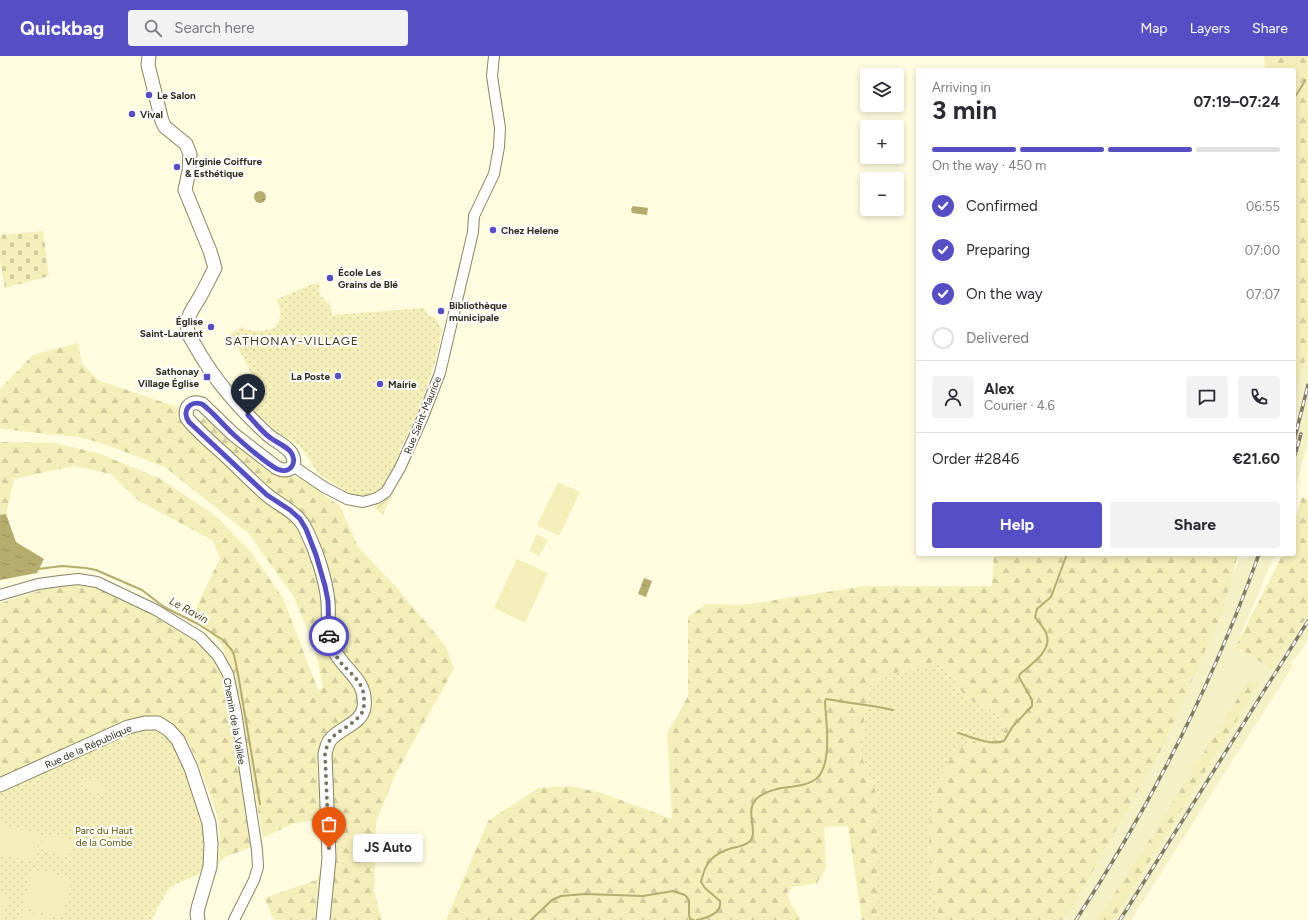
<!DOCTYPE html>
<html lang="en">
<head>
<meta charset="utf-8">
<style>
	body { margin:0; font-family:Figtree,sans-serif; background:#f2f2f3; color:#2b2b33; height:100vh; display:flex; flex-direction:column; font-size:15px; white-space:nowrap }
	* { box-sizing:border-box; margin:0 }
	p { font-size:13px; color:#7c7c81 }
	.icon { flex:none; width:22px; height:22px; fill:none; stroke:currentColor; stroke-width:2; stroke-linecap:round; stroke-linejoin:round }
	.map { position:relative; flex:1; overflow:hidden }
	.sheet { position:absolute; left:916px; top:12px; width:380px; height:488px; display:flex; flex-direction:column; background:#fff; border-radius:4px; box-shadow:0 2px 6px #0003 }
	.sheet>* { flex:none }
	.controls { position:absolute; left:860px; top:12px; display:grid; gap:8px }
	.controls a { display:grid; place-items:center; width:44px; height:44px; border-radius:4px; background:#fff; box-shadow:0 2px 6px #0003; font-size:20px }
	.pin { position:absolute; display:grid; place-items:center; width:34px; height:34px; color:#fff; margin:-41px -17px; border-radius:50% 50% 50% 0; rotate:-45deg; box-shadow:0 0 4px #0007 }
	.pin .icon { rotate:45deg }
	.courier { position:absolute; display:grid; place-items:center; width:40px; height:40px; margin:-20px; border:3px solid #554ec5; border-radius:50%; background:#fff; color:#222; box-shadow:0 1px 5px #0007 }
	.bubble { position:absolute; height:28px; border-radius:4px; background:#fff; box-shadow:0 2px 6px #0003; font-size:13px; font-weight:700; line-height:28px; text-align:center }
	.head em { font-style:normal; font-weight:700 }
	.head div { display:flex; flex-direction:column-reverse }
	.head { display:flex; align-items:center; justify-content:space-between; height:68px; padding:0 16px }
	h1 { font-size:26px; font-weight:700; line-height:30px }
	.bar { display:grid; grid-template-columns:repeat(4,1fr); gap:6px 4px; align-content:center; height:48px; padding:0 16px }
	.bar i { height:5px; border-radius:3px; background:#e1e1e2 }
	.bar .current { background:#554ec5 }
	.bar p { grid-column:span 4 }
	.line { display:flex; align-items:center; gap:10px; padding:0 16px; border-top:1px solid #e1e1e2 }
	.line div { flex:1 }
	.round { display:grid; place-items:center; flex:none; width:42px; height:42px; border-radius:4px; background:#f2f2f3 }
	ol { padding:0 16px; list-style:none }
	li { display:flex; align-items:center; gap:12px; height:44px }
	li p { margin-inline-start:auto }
	li .icon { padding:4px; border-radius:50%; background:#554ec5; color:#fff; stroke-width:4 }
	li:last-child { color:#7c7c81 }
	li i { width:22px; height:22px; border:2px solid #e1e1e2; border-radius:50% }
	.button { display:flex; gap:8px; margin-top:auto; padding:8px 16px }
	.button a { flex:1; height:46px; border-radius:4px; background:#554ec5; color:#fff; font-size:16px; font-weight:700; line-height:46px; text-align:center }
	.button a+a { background:#f2f2f3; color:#2b2b33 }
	header { display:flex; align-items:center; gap:24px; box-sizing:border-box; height:56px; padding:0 20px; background:#554ec5; color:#fff }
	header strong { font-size:19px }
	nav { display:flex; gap:22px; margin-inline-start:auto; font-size:14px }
	.search { width:280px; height:36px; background:#f2f2f3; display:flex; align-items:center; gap:10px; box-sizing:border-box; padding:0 14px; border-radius:4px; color:#7c7c81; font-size:15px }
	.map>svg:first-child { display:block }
	.built { fill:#f5f1c7 }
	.grass { fill:url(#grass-dots) }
	.forest { fill:url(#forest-firs) }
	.cemetery { fill:url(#cemetery-stones) }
	.garden { fill:url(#garden-furrows) }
	.pitch { fill:#f4eeb9 }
	.water { fill:url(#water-ripples) }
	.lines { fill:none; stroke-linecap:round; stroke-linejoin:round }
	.stream { stroke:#b5ad6e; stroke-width:2 }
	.minor-casing { stroke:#878364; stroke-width:12 }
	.major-casing { stroke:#878364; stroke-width:15 }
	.minor { stroke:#fff; stroke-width:10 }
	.major { stroke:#fff; stroke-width:13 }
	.rail-casing { stroke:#7e7c69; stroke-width:3.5 }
	.rail { stroke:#fff; stroke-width:2; stroke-dasharray:6; stroke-linecap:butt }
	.done { stroke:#777563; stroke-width:4; stroke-dasharray:0 7.2 }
	.route { stroke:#554ec5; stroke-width:5 }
	.poi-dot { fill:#554ec5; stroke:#fff; stroke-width:1.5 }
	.labels { text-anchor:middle; stroke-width:4; stroke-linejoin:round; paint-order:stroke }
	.poi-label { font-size:10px; font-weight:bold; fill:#2e2d20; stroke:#fff; text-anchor:start }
	.street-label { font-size:10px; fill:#2e2d20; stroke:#fff }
	.park-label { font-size:10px; fill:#5b5301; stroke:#fff }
	.water-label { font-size:11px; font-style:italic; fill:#4b4513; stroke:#fff }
	.quarter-label { font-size:12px; letter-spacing:1px; fill:#3c391c; stroke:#fff }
</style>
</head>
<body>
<header>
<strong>Quickbag</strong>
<div class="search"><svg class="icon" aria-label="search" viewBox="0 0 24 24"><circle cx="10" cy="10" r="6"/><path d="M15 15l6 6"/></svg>Search here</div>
<nav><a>Map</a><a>Layers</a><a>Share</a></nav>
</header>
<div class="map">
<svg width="1308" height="864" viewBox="0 0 1308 864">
	<defs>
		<pattern id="grass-dots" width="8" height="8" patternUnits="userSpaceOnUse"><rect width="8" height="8" fill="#f4eeb9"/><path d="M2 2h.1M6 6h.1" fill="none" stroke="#d2cc9f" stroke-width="1.8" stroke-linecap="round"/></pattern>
		<pattern id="forest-firs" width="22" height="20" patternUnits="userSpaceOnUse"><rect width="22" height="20" fill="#f4eeb9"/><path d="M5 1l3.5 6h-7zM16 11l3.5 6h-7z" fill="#d2cc9f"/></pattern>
		<pattern id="cemetery-stones" width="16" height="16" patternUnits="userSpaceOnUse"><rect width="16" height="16" fill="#f4eeb9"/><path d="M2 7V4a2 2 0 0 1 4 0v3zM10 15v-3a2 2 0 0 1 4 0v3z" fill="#d2cc9f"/></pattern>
		<pattern id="garden-furrows" width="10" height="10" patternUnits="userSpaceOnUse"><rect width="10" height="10" fill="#f4eeb9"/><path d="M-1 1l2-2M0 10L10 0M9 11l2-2" fill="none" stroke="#d2cc9f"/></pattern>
		<pattern id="water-ripples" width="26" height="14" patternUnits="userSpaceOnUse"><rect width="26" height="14" fill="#b5ad6e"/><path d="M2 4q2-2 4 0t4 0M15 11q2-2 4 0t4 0" fill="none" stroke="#948d5a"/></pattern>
	</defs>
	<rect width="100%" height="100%" fill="#fffce0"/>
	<g class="built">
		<polygon points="1308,292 1308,386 1294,435 1294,347"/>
		<polygon points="1253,498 1275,498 1236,590 1271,613 1308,559 1308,584 1299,598 1290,607 1293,610 1131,864 1048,864 1201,600 1239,503 1251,502"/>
	</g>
	<g class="grass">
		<path d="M318,226l3,6 -3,1 4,9h2l2,5 3,-1 4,13 91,-7 4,7 8,3 6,13 -7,32 -17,48 -21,47 4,2 -19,29 -15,7h-9l-8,-2 -32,-21 -18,-27 -22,-13 -29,-27 11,-10 -13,-32 -17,-30 12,-7c12,6 21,5 33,0 8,-11 6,-16 2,-28z"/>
		<polygon points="940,608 968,643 997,657 1005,672 999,684 982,684 929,776 930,817 938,854 937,864 878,864 878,741 860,698 868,631 885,619"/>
		<polygon points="156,671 171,684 177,695 198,751 204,773 205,798 204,816 176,828 168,834 151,864 0,864 0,733 139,673"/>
	</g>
	<g class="forest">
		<polygon points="1264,0 1308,0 1308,292 1294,347 1294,14 1265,14"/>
		<polygon points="78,287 82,308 98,324 180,352 182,366 195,370 209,357 253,402 287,421 298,421 340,450 358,491 395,530 429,570 446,591 454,613 395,719 376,766 374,836 382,864 274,864 264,842 317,824 324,805 324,763 294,767 263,782 237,634 222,589 195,561 197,550 220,502 212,484 139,445 111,418 74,410 14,423 6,458 0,459 0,386 54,387 98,397 161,423 216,460 250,495 283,542 318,634 323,632 315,590 292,538 249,478 165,411 101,387 79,381 0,373 0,333 33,299"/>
		<polygon points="1302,441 1308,442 1308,559 1271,613 1236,590 1283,498 1294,498 1294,468"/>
		<polygon points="994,498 1238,498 1223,554 1160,696 1073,850 1062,864 937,864 938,854 930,817 929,776 932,734 957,692 982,684 999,684 1005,672 997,657 968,643 940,608 885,619 868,631 860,697 878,741 878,864 862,864 848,770 824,771 826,812 817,827 792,831 787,837 790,847 801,864 446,864 488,765 538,732 572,730 602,737 672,763 667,678 688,640 688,561 706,548 743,549 865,530 992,530"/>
		<path d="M61,528l34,2 58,28 43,26 18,17 13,19 27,170 -29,11 -8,8c2,-15 3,-28 2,-43 -1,-10 -27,-76 -33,-83 -8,-9 -17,-15 -27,-19l-159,60v-177z"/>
		<polygon points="1249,624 1258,627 1237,664 1113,864 1097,864 1142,796"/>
	</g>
	<polygon class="cemetery" points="43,175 49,220 5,232 0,204 0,179"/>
	<polygon class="garden" points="389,441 390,442 383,458 381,458 375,451 376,448"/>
	<g class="pitch">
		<polygon points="558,426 580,436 559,480 537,469"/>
		<polygon points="537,478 548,484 539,500 529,495"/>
		<polygon points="517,503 548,517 525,567 494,552"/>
		<polygon points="86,721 105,729 101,739 82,731"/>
		<polygon points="0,768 41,779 33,806 0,797"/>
		<polygon points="44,777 74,785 69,802 40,793"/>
		<polygon points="33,813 72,823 61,862 22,851"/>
		<polygon points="0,836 9,839 2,864 0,864"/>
		<polygon points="21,854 57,864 19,864"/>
	</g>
	<g class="water">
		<circle cx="260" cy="141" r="6"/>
		<polygon points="633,150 648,152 647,159 632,157 631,153"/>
		<polygon points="6,458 16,486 44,503 37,517 0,524 0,459"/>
		<polygon points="644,522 652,525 646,541 638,538"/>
	</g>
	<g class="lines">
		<g class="stream">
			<path d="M1294,43c3,-7 8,-11 11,-19"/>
			<polyline points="38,513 62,510 86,512 96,514 142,534 164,551 198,568 223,584 231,593 234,599 238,618 260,748"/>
			<path d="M958,677c15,4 31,13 46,8l9,-15 19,-20v-6l-13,-23 1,-3c10,-9 31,-22 27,-38 -1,-7 -8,-13 -12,-19l2,-8 14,-12 16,-43"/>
			<polyline points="531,864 552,844 561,840 585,838 643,840 673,835 685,839 689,844 689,859 690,863 694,864"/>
			<path d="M697,864c10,-2 25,-6 23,-19l-15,-13 -4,-6c4,-19 11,-28 31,-34 6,-1 12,-2 17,-6 10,-7 -3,-29 5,-40 5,-8 18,-12 27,-14 11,-1 25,-2 35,-9 17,-14 10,-58 9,-77l1,-3c22,4 45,6 67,11"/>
		</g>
		<defs>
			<g id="minor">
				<polyline points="293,410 324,431 347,443 363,446 377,442 386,436 400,412 422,363 440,317 473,176 474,160 494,118 499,91 500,72 492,20 494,0"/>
				<polyline points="0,539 38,528 60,525 78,523 97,526 156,554 200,581 218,600 228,618 236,656 257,794 258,811 254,824 234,864"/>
			</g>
			<g id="major">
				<path d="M149,0l-1,9 14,56 3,6 21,17 4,10 -1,17 -4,19 25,61 5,17c-5,9 -9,18 -14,27 -6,11 -13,18 -14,30 0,9 5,15 9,22 18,33 43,61 71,87 7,7 23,13 26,23 4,13 -8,15 -16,11l-44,-34 -31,-30c-11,-4 -18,3 -15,14 11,14 26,26 39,38 13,12 26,26 40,38 14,12 32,18 40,36 10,20 20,49 22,72 1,14 -1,29 3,42 9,25 37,34 33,63 -2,17 -25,21 -34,33 -3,4 -4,10 -5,14l4,104 -6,62"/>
				<polyline points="0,729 128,671 145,667 158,667 169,674 178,684 191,712 209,767 211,788 210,811 198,852 197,858 198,864"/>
			</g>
		</defs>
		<use href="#minor" class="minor-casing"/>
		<use href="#major" class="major-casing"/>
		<use href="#minor" class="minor"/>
		<use href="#major" class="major"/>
		<defs>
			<g id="rail">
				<polyline points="1294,385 1308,329"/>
				<polyline points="1294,402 1301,378"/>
				<path d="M1076,864c75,-115 137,-237 183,-366"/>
				<polyline points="1120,864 1308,565"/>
			</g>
		</defs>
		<use href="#rail" class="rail-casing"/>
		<use href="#rail" class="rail"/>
	</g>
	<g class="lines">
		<path class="done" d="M329,792l-4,-94c1,-4 2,-10 5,-14 9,-11 25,-15 33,-29 1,-3 1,-8 1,-12 0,-19 -16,-26 -26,-40 -4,-7 -7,-15 -9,-23"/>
		<path class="route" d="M248,359c7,8 15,18 24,24 6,4 13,7 18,12 9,11 0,24 -13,18 -13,-7 -33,-25 -44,-35 -10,-9 -19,-21 -31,-30 -12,-4 -21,7 -13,18l78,73 23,15 10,9 6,10 10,26 9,31 3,15 1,35"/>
	</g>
	<g class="poi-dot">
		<circle cx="149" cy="39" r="4"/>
		<circle cx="132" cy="58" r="4"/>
		<circle cx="177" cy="111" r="4"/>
		<circle cx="493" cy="174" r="4"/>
		<circle cx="330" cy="222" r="4"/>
		<circle cx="441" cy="255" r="4"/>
		<circle cx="211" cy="271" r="4"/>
		<circle cx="338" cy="320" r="4"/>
		<rect x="203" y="317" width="8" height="8" rx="2"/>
		<circle cx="380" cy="328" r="4"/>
	</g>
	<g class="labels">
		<g class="poi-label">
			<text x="157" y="43">Le Salon</text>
			<text x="140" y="62">Vival</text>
			<text x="185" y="109">Virginie Coiffure<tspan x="185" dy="12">&amp; Esthétique</tspan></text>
			<text x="501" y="178">Chez Helene</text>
			<text x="338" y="220">École Les<tspan x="338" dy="12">Grains de Blé</tspan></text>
			<text x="449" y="253">Bibliothèque<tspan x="449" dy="12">municipale</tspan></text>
			<text x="203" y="269" text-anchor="end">Église<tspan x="203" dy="12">Saint-Laurent</tspan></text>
			<text x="199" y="319" text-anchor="end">Sathonay<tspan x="199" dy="12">Village Église</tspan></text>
			<text x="330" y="324" text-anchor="end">La Poste</text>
			<text x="388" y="332">Mairie</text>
		</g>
		<g class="street-label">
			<text transform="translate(422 359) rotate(-68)" y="4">Rue Saint-Maurice</text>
			<text transform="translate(235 665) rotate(80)" y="4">Chemin de la Vallée</text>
			<text transform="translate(88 690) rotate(-24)" y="4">Rue de la République</text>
		</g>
		<g class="park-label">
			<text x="104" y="778">Parc du Haut<tspan x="104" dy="12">de la Combe</tspan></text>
		</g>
		<g class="water-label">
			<text transform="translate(189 554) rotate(29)" y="4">Le Ravin</text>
		</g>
		<g class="quarter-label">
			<text x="292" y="289">SATHONAY-VILLAGE</text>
		</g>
	</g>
</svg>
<div class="controls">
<a><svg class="icon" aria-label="layers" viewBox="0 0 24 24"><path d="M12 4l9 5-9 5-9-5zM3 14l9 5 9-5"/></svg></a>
<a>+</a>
<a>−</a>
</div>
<div class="pin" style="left:329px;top:792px;background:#ea580c"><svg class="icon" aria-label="bag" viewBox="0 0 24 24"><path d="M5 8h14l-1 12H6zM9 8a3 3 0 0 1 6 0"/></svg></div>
<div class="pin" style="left:248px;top:359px;background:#1f2937"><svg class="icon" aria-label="home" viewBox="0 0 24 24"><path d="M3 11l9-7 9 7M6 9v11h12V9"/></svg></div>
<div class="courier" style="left:329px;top:580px"><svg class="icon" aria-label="car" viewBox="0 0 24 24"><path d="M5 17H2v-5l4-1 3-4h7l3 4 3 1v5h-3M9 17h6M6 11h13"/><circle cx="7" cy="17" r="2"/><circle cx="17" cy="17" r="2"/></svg></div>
<div class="bubble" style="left:353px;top:778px;width:70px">JS Auto</div>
<section class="sheet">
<div class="head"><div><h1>3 min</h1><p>Arriving in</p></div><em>07:19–07:24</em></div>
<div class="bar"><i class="current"></i><i class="current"></i><i class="current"></i><i></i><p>On the way · 450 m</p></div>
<ol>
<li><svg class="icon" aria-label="check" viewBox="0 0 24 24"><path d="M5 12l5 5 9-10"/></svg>Confirmed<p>06:55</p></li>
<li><svg class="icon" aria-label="check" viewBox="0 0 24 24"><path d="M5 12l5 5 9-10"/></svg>Preparing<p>07:00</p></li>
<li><svg class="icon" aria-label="check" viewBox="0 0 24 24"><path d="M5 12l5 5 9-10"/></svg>On the way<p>07:07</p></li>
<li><i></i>Delivered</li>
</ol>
<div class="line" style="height:72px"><a class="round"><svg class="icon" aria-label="person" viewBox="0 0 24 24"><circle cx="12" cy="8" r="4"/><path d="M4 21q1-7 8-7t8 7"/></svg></a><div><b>Alex</b><p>Courier · 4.6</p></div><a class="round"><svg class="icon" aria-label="chat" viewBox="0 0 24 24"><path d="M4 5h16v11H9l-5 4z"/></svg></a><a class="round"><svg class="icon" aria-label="phone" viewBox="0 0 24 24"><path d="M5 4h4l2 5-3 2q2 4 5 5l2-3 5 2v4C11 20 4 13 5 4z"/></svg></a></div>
<div class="line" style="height:52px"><div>Order #2846</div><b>€21.60</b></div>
<div class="button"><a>Help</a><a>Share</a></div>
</section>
</div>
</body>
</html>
